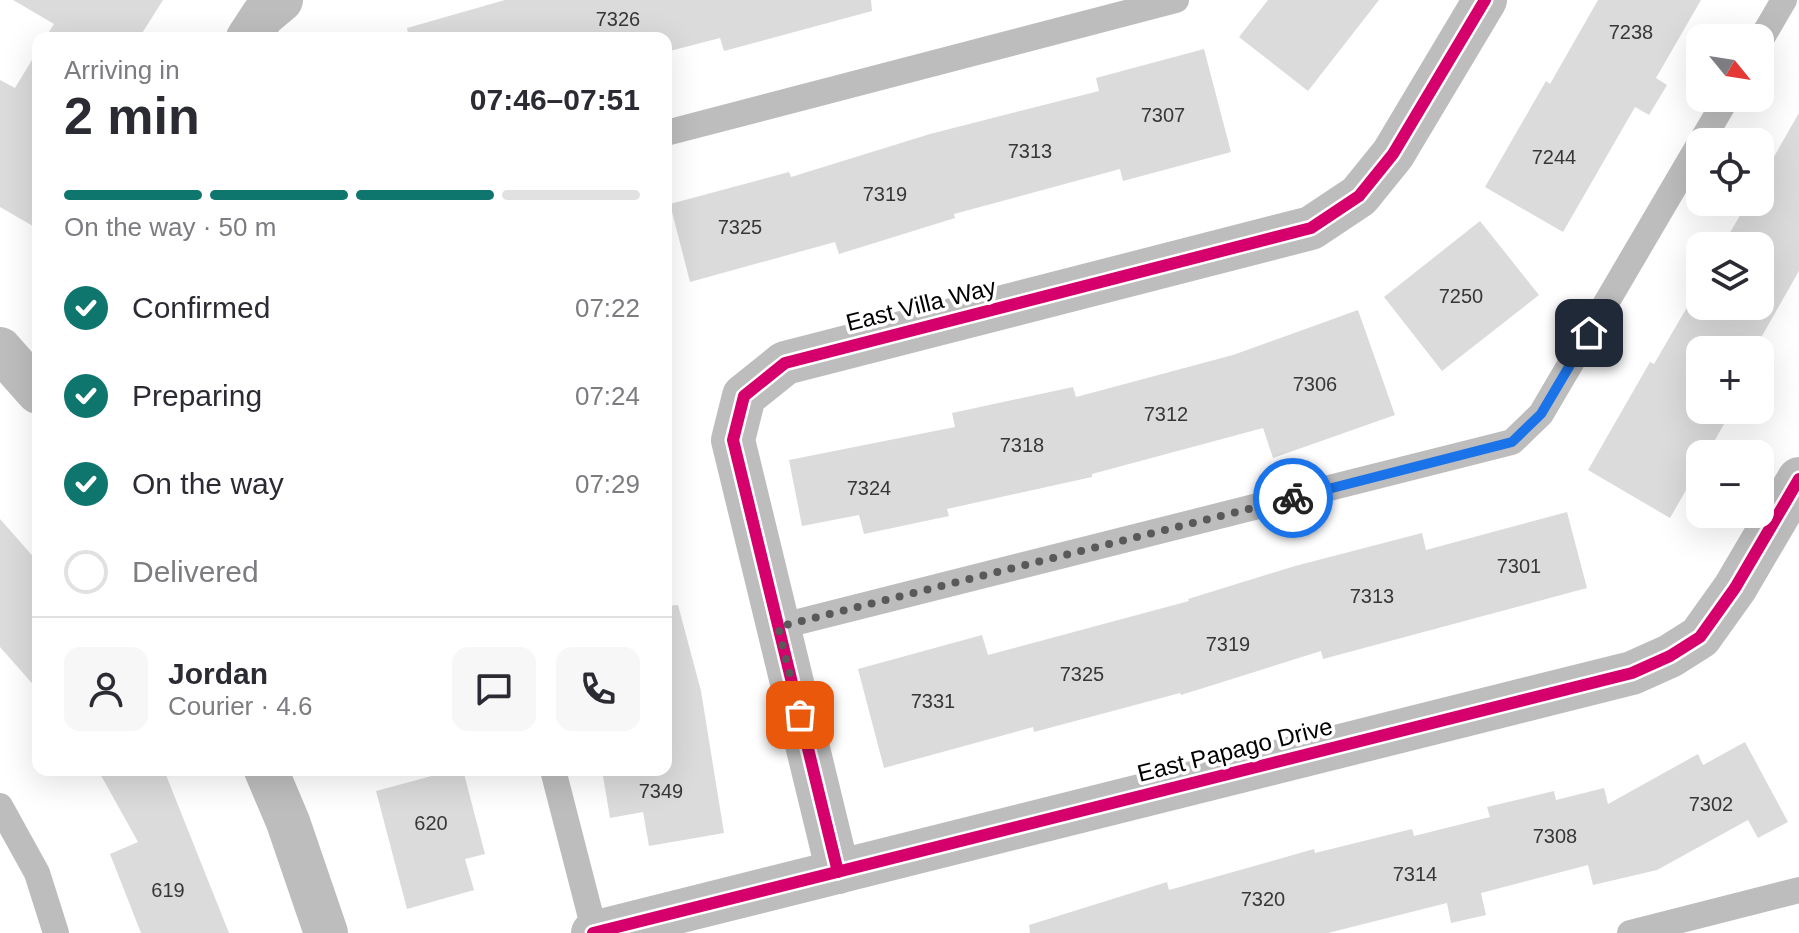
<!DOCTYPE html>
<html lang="en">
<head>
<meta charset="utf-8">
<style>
	body { margin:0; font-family:Helvetica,sans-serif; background:#f7f7f7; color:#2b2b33; height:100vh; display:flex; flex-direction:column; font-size:30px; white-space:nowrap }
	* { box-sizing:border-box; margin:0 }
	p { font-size:26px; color:#7c7c81 }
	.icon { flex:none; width:44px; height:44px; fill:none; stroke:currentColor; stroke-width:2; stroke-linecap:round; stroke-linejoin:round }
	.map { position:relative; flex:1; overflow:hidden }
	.side { position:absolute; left:32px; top:32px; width:640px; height:744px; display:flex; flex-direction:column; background:#fff; border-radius:16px; box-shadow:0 8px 32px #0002 }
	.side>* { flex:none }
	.needle { width:52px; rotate:120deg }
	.controls { position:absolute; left:1686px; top:24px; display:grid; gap:16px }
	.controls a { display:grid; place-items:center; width:88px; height:88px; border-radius:16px; background:#fff; box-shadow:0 8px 32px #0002; font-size:40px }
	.pin { position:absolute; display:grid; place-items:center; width:68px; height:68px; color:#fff; margin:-34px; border-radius:16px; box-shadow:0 4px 12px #0006 }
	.courier { position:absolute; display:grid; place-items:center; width:80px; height:80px; margin:-40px; border:6px solid #1a73e8; border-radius:50%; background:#fff; color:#222; box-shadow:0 2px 10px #0007 }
	.headline em { font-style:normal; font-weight:800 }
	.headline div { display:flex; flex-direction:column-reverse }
	.headline { display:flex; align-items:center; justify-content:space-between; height:136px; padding:0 32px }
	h1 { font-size:52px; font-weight:800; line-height:60px }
	.bar { display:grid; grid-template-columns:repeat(4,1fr); gap:12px 8px; align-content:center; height:96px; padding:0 32px }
	.bar i { height:10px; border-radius:6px; background:#e1e1e2 }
	.bar .selected { background:#0f766e }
	.bar p { grid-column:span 4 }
	.line { display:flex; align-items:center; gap:20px; padding:0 32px; border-top:2px solid #e1e1e2 }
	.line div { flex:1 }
	.round { display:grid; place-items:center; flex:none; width:84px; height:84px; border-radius:16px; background:#f7f7f7 }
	ol { padding:0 32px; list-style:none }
	li { display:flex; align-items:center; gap:24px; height:88px }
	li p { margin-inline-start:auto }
	li .icon { padding:8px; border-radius:50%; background:#0f766e; color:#fff; stroke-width:4 }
	li:last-child { color:#7c7c81 }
	li i { width:44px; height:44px; border:4px solid #e1e1e2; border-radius:50% }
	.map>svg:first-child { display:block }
	.building { fill:#dbdbdb }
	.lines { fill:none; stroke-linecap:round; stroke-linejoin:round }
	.lane { stroke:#bdbdbd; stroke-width:26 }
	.street { stroke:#bdbdbd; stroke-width:44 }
	.cycleway-casing { stroke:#fff; stroke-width:17 }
	.cycleway { stroke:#d6006c; stroke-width:12 }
	.done { stroke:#595959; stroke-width:8; stroke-dasharray:0 14.4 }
	.route { stroke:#1a73e8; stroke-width:10 }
	.labels { text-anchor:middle; stroke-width:7; stroke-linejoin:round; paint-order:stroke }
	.number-label { font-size:20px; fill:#373737 }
	.street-label { font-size:24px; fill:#000; stroke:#fff }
</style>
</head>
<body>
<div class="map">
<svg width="1799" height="933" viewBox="0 0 1799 933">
	<rect width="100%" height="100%" fill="#fff"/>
	<g class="building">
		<polygon points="13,0 163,0 139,38 45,38 54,24"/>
		<polygon points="505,0 871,0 872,11 724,51 720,38 666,52 666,38 409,38 407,28"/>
		<polygon points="1268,0 1379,0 1308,91 1239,37"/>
		<polygon points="1598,0 1701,0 1656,78 1667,85 1649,115 1635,107 1563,232 1485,187 1546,81 1550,84"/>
		<polygon points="1204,49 1231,152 1123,181 1120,169 954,214 955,218 839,254 835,242 690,282 670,204 789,172 791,177 930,134 1099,91 1096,78"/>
		<polygon points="38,50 38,229 0,207 0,80 15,88"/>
		<polygon points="1799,113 1799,271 1754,350 1700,350 1700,410 1732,410 1707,454 1700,454 1700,466 1670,518 1588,470 1650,362 1654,364 1700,285 1700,306 1760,306 1760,246 1722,246 1748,202 1760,202 1760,181"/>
		<polygon points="1480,221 1539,295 1442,371 1384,297"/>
		<polygon points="1358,310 1395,415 1273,458 1263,428 1092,474 1092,477 947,509 949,516 864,534 859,515 802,526 789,460 955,427 952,413 1073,387 1076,397 1233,355"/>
		<polygon points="1567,512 1587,588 1323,659 1321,651 1181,695 1180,693 1034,732 1033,727 884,768 858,669 982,635 988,655 1189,601 1188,599 1295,566 1422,533 1426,550"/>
		<polygon points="0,519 38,562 38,690 0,647"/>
		<polygon points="678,605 701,691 724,833 649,846 643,812 610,818 602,770 666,770 666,606"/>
		<polygon points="1745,742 1788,822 1758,838 1748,820 1657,870 1593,885 1588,865 1481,893 1486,915 1451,923 1447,903 1328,933 1030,933 1029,925 1167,882 1169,890 1314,849 1315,853 1412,829 1414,836 1490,817 1487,807 1554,791 1556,800 1604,788 1608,804 1698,754 1703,765"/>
		<polygon points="98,770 164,770 229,933 141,933 110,854 138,842"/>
		<polygon points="454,770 463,770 485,854 465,859 474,890 407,909 376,791"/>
	</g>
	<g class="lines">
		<g class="lane">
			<polyline points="1760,41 1784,0"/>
			<polyline points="666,133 1176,0"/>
			<polyline points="1701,142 1727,98"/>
			<polyline points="778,627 1512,442 1541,414 1700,143"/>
			<polyline points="553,770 595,933"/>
			<polyline points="0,806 37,873 56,933"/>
			<polyline points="1630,933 1799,890"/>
		</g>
		<g class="street">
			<polyline points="248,38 263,15 281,0"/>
			<polyline points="0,349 38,392"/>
			<polyline points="266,770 288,822 326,933"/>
			<polyline points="838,872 733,440 744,396 785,363 1311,228 1359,196 1393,154 1485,0"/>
			<polyline points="593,933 1632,673 1670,656 1700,637 1735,588 1799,479"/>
		</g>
		<defs>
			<g id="cycleway">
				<polyline points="838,872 733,440 744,396 785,363 1311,228 1359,196 1393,154 1485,0"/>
				<polyline points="593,933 1632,673 1670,656 1700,637 1735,588 1799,479"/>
			</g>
		</defs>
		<use href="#cycleway" class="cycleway-casing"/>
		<use href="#cycleway" class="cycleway"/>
	</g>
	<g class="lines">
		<polyline class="done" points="800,715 778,627 1293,498"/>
		<polyline class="route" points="1293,498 1512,442 1541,414 1589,333"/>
	</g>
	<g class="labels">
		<g class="number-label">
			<text x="618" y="26">7326</text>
			<text x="1631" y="39">7238</text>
			<text x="1163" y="122">7307</text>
			<text x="1030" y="158">7313</text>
			<text x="1554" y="164">7244</text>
			<text x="885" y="201">7319</text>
			<text x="740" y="234">7325</text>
			<text x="1461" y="303">7250</text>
			<text x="1315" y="391">7306</text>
			<text x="1166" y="421">7312</text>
			<text x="1022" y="452">7318</text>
			<text x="869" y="495">7324</text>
			<text x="1519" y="573">7301</text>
			<text x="1372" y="603">7313</text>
			<text x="1228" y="651">7319</text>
			<text x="1082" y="681">7325</text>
			<text x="933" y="708">7331</text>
			<text x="661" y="798">7349</text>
			<text x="1711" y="811">7302</text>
			<text x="431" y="830">620</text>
			<text x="1555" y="843">7308</text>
			<text x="1415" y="881">7314</text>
			<text x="168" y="897">619</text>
			<text x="1263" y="906">7320</text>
		</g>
		<g class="street-label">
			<text transform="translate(921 305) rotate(-14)" y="8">East Villa Way</text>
			<text transform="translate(1235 750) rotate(-14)" y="8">East Papago Drive</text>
		</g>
	</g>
</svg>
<div class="controls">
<a><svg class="needle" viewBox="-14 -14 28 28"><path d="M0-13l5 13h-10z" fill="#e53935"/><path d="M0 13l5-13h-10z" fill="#7c7c81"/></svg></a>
<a><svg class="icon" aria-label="locate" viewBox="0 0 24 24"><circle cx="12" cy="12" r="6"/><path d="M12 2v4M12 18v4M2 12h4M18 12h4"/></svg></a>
<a><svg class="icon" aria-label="layers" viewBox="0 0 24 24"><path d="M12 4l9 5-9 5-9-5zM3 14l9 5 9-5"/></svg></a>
<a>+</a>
<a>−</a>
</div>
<div class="pin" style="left:800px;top:715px;background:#ea580c"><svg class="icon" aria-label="bag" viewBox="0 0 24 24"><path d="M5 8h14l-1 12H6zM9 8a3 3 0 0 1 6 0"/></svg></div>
<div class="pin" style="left:1589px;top:333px;background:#1f2937"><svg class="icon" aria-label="home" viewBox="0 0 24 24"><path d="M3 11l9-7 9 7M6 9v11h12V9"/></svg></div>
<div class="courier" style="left:1293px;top:498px"><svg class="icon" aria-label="bike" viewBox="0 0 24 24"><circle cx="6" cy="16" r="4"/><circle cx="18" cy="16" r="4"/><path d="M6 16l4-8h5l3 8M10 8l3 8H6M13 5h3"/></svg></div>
<section class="side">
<div class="headline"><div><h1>2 min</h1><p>Arriving in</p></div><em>07:46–07:51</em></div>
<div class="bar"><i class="selected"></i><i class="selected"></i><i class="selected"></i><i></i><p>On the way · 50 m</p></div>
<ol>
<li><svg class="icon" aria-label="check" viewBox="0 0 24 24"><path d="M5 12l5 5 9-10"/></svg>Confirmed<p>07:22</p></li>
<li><svg class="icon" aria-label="check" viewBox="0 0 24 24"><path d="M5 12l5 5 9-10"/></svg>Preparing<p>07:24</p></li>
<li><svg class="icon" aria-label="check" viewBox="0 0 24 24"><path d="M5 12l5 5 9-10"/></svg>On the way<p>07:29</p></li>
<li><i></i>Delivered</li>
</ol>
<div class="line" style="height:144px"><a class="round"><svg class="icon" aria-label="person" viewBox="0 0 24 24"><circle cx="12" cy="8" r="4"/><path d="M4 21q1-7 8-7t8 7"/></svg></a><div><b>Jordan</b><p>Courier · 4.6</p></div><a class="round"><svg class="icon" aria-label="chat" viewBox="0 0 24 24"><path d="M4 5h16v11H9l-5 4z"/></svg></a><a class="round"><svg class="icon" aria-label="phone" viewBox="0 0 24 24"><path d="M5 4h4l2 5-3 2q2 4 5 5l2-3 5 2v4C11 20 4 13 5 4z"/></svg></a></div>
</section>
</div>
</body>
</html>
